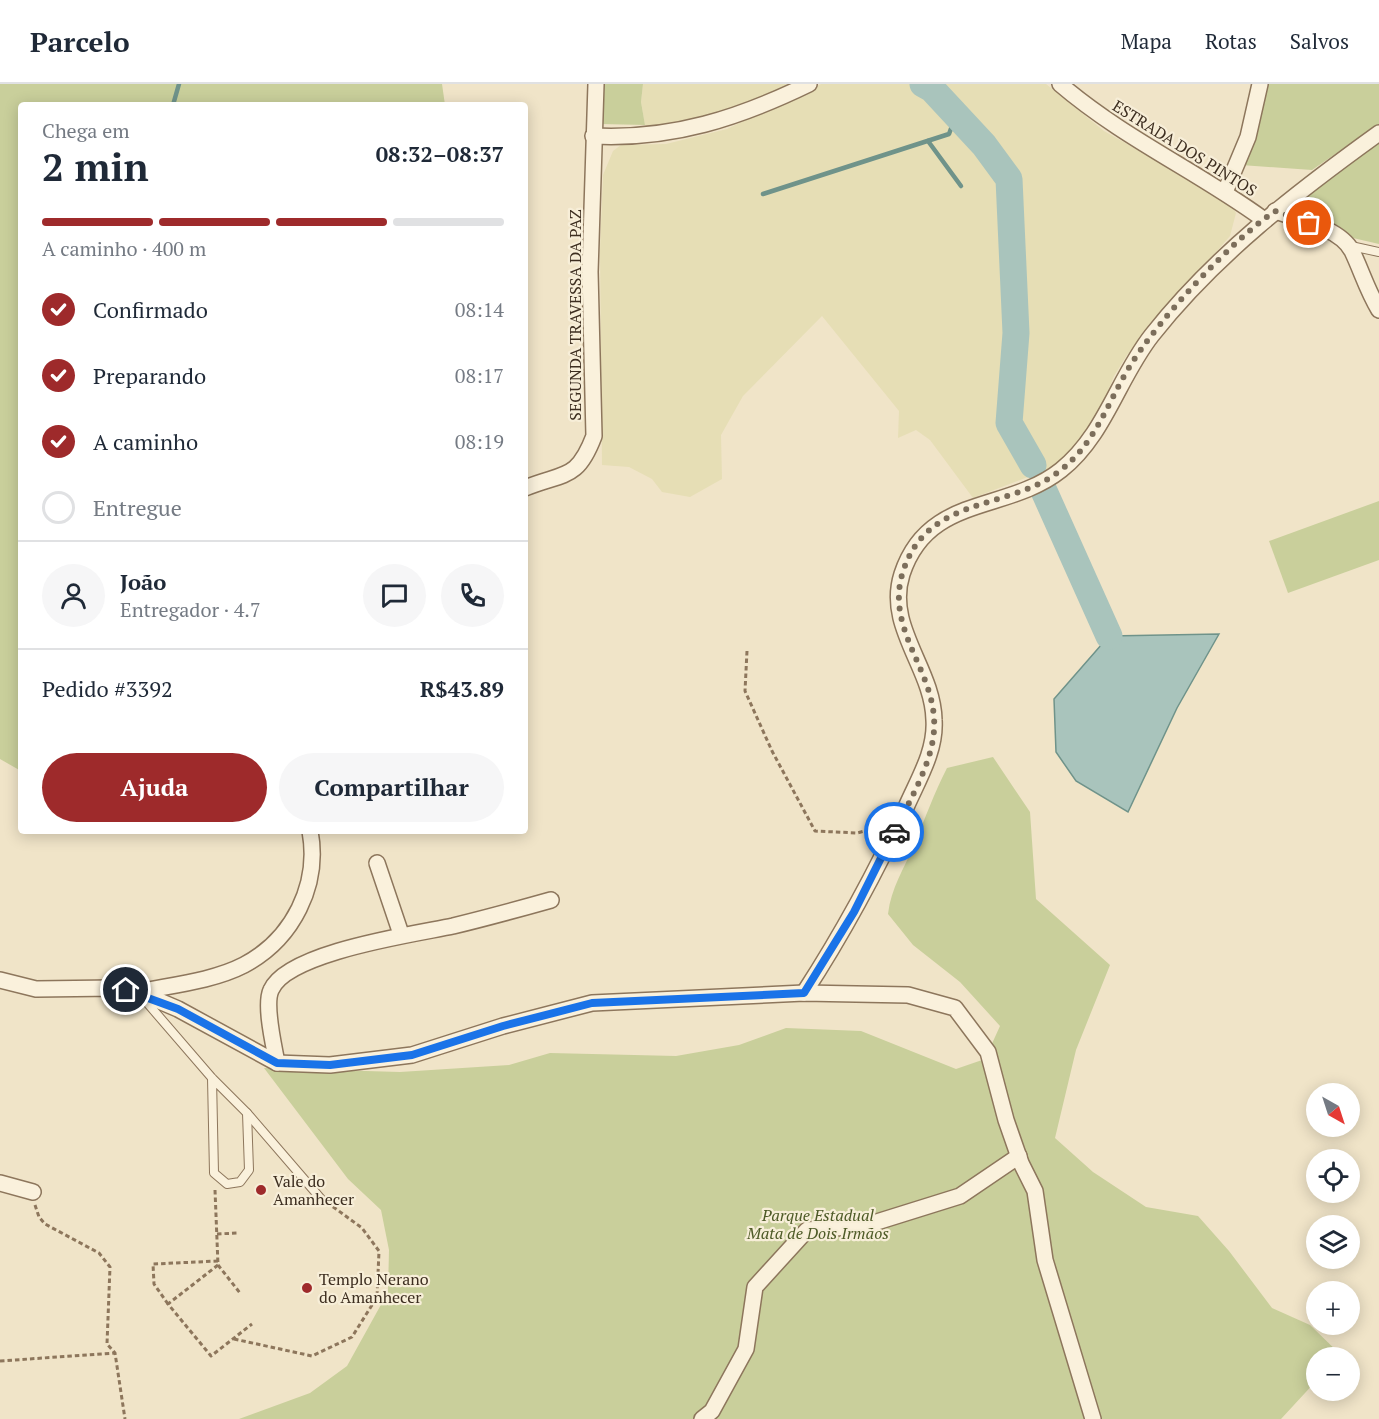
<!DOCTYPE html>
<html lang="pt">
<head>
<meta charset="utf-8">
<style>
	body { margin:0; font-family:"PT Serif",serif; background:#f6f6f7; color:#1f2937; height:100vh; display:flex; flex-direction:column; font-size:22px; white-space:nowrap }
	* { box-sizing:border-box; margin:0 }
	p { font-size:20px; color:#747a83 }
	.icon { flex:none; width:33px; height:33px; fill:none; stroke:currentColor; stroke-width:2; stroke-linecap:round; stroke-linejoin:round }
	.map { position:relative; flex:1; overflow:hidden }
	.panel { position:absolute; left:18px; top:18px; width:510px; height:732px; display:flex; flex-direction:column; background:#fff; border-radius:6px; box-shadow:0 3px 15px #0003 }
	.panel>* { flex:none }
	.needle { width:39px; rotate:141deg }
	.tools { position:absolute; left:1306px; top:999px; display:grid; gap:12px }
	.tools a { display:grid; place-items:center; width:54px; height:54px; border-radius:50%; background:#fff; box-shadow:0 3px 15px #0003; font-size:30px }
	.pin { position:absolute; display:grid; place-items:center; width:51px; height:51px; color:#fff; margin:-26px; border:3px solid #fff; border-radius:50%; box-shadow:0 2px 6px #0007 }
	.courier { position:absolute; display:grid; place-items:center; width:60px; height:60px; margin:-30px; border:4px solid #1a73e8; border-radius:50%; background:#fff; color:#222; box-shadow:0 2px 8px #0007 }
	.headline em { font-style:normal; font-weight:600 }
	.headline div { display:flex; flex-direction:column-reverse }
	.headline { display:flex; align-items:center; justify-content:space-between; height:102px; padding:0 24px }
	h1 { font-size:39px; font-weight:600; line-height:45px }
	.bar { display:grid; grid-template-columns:repeat(4,1fr); gap:9px 6px; align-content:center; height:72px; padding:0 24px }
	.bar i { height:8px; border-radius:4px; background:#e0e1e3 }
	.bar .selected { background:#9e2a2b }
	.bar p { grid-column:span 4 }
	.line { display:flex; align-items:center; gap:15px; padding:0 24px; border-top:2px solid #e0e1e3 }
	.line div { flex:1 }
	.round { display:grid; place-items:center; flex:none; width:63px; height:63px; border-radius:32px; background:#f6f6f7 }
	ol { padding:0 24px; list-style:none }
	li { display:flex; align-items:center; gap:18px; height:66px }
	li p { margin-inline-start:auto }
	li .icon { padding:6px; border-radius:50%; background:#9e2a2b; color:#fff; stroke-width:4 }
	li:last-child { color:#747a83 }
	li i { width:33px; height:33px; border:3px solid #e0e1e3; border-radius:50% }
	.cta { display:flex; gap:12px; margin-top:auto; padding:12px 24px }
	.cta a { flex:1; height:69px; border-radius:36px; background:#9e2a2b; color:#fff; font-size:24px; font-weight:600; line-height:69px; text-align:center }
	.cta a+a { background:#f6f6f7; color:#1f2937 }
	header { display:flex; align-items:center; gap:36px; box-sizing:border-box; height:84px; padding:0 30px; background:#fff; border-bottom:2px solid #e0e1e3 }
	header strong { font-size:28px }
	nav { display:flex; gap:33px; margin-inline-start:auto; font-size:21px }
	.map>svg:first-child { display:block }
	.farmland { fill:#e6deb5 }
	.green { fill:#c9cf9b }
	.water { fill:#a9c4bc; stroke:#6f938a; stroke-width:1.5 }
	.lines { fill:none; stroke-linecap:round; stroke-linejoin:round }
	.stream { stroke:#6f938a; stroke-width:4.5 }
	.river { stroke:#a9c4bc; stroke-width:27 }
	.lane-casing { stroke:#8d765c; stroke-width:10 }
	.street-casing { stroke:#8d765c; stroke-width:18 }
	.path { stroke:#8d765c; stroke-width:3; stroke-dasharray:4.5 3; stroke-linecap:butt }
	.lane { stroke:#faf1dc; stroke-width:8 }
	.street { stroke:#faf1dc; stroke-width:15 }
	.done { stroke:#7c6e5b; stroke-width:6; stroke-dasharray:0 10.8 }
	.route { stroke:#1a73e8; stroke-width:8 }
	.poi-dot { fill:#9e2a2b; stroke:#f7eed8; stroke-width:2 }
	.labels { text-anchor:middle; stroke-width:4.5; stroke-linejoin:round; paint-order:stroke }
	.street-label { font-size:16px; fill:#3d2e20; stroke:#f7eed8 }
	.poi-label { font-size:16px; fill:#3d2e20; stroke:#f7eed8; text-anchor:start }
	.park-label { font-size:16px; font-style:italic; fill:#4d5a26; stroke:#f7eed8 }
</style>
</head>
<body>
<header>
<strong>Parcelo</strong>
<nav><a>Mapa</a><a>Rotas</a><a>Salvos</a></nav>
</header>
<div class="map">
<svg width="1379" height="1335" viewBox="0 0 1379 1335">
	<rect width="100%" height="100%" fill="#f0e4c8"/>
	<g class="farmland">
		<polygon points="643,0 792,0 709,33 654,45 645,41 641,18"/>
		<polygon points="821,0 1046,0 1104,47 1228,117 1236,129 1230,152 1127,271 1114,292 1100,327 1079,361 1057,382 973,414 930,356 916,346 898,354 899,327 822,232 743,312 721,351 722,395 690,413 662,408 652,395 629,383 602,381 600,166 603,91 613,67 621,61 666,60 727,45"/>
	</g>
	<g class="green">
		<polygon points="0,0 442,0 445,21 21,21 21,687 0,675"/>
		<polygon points="604,0 643,0 641,18 645,41 601,40"/>
		<polygon points="1268,0 1379,0 1379,40 1312,86 1241,81"/>
		<polygon points="1379,53 1379,160 1340,151 1298,124 1281,124"/>
		<polygon points="1379,417 1379,476 1288,509 1269,457"/>
		<path d="M993,673l37,55 6,87 74,66 -34,85 -21,88 38,34 53,35 52,9 31,35 43,57 38,17 31,30 -3,2 -21,1v22l-36,39h-1042l71,-26 37,-27 41,-74 1,-42 -8,-40 -33,-31 -84,-111 136,4 109,-7 41,-12 126,3 63,-11 47,-17 75,3 95,38 29,-10 15,-33 -40,-44 -47,-37 -25,-31c3,-26 16,-45 26,-69 11,-26 20,-52 33,-77z"/>
	</g>
	<polygon class="water" points="1219,550 1177,624 1128,728 1076,697 1056,668 1054,615 1109,552"/>
	<g class="lines">
		<g class="stream">
			<polyline points="173,21 179,0"/>
			<polyline points="928,57 961,102"/>
			<polyline points="763,110 949,50 956,31"/>
		</g>
		<g class="river">
			<polyline points="923,0 932,5 984,61 1009,95 1016,249 1009,339 1033,381"/>
			<polyline points="1044,407 1109,552"/>
		</g>
		<defs>
			<g id="lane">
				<polyline points="1351,162 1379,168"/>
				<polyline points="143,914 212,994 247,1029 249,1086 240,1098 227,1100 214,1089 212,994"/>
				<polyline points="247,1029 322,1116"/>
			</g>
			<g id="street">
				<path d="M1060,0c63,54 137,87 203,135"/>
				<path d="M593,52c79,4 146,-18 216,-52"/>
				<polyline points="1225,108 1248,53 1260,0"/>
				<path d="M1275,127c23,8 65,17 77,40 10,21 15,39 27,59"/>
				<path d="M525,404c39,-16 52,-7 69,-52l-4,-164 6,-188"/>
				<polyline points="377,779 401,850"/>
				<polyline points="0,896 36,905 114,904 138,908 178,925 277,979 330,981 412,971 503,942 592,919 804,909 908,911 955,924 988,968 1006,1036 1021,1079 1035,1107 1045,1176 1093,1335"/>
				<path d="M138,908c34,-7 75,-11 106,-27 49,-26 76,-80 66,-134"/>
				<path d="M804,909c39,-60 73,-123 103,-188 12,-27 29,-55 27,-85 -1,-52 -49,-93 -32,-146 26,-80 105,-61 159,-104 44,-35 57,-92 91,-135 63,-80 145,-143 227,-202"/>
				<path d="M277,979c-3,-17 -13,-58 -6,-73 16,-38 144,-56 182,-64 33,-8 66,-17 98,-26"/>
				<polyline points="0,1099 33,1108"/>
				<polyline points="702,1335 712,1327 746,1265 755,1203 807,1146 864,1142 960,1112 1019,1072"/>
			</g>
		</defs>
		<use href="#lane" class="lane-casing"/>
		<use href="#street" class="street-casing"/>
		<g class="path">
			<polyline points="747,567 745,607 772,667 815,747 857,749 880,743"/>
			<polyline points="215,1106 218,1181 240,1209"/>
			<polyline points="35,1121 39,1133 45,1140 99,1169 110,1183 107,1260 115,1269 125,1335"/>
			<polyline points="217,1150 237,1149"/>
			<polyline points="218,1181 168,1220 211,1272 252,1240"/>
			<polyline points="168,1220 154,1200 153,1180 218,1177"/>
			<polyline points="234,1255 312,1272 352,1253 377,1213 379,1167 362,1144 332,1122"/>
			<polyline points="0,1277 115,1269"/>
		</g>
		<use href="#lane" class="lane"/>
		<use href="#street" class="street"/>
	</g>
	<g class="lines">
		<path class="done" d="M894,748c17,-34 43,-76 40,-114 -3,-50 -47,-90 -32,-143 23,-81 106,-63 159,-105 36,-29 46,-67 69,-104 29,-47 100,-124 145,-155l34,12"/>
		<polyline class="route" points="126,906 178,925 277,979 330,981 412,971 503,942 592,919 804,909 854,828 894,748"/>
	</g>
	<g class="poi-dot">
		<circle cx="261" cy="1106" r="6"/>
		<circle cx="307" cy="1204" r="6"/>
	</g>
	<g class="labels">
		<g class="street-label">
			<text transform="translate(1185 64) rotate(32)" y="6">ESTRADA DOS PINTOS</text>
			<text transform="translate(575 231) rotate(-90)" y="6">SEGUNDA TRAVESSA DA PAZ</text>
		</g>
		<g class="poi-label">
			<text x="273" y="1103">Vale do<tspan x="273" dy="18">Amanhecer</tspan></text>
			<text x="319" y="1201">Templo Nerano<tspan x="319" dy="18">do Amanhecer</tspan></text>
		</g>
		<g class="park-label">
			<text x="818" y="1137">Parque Estadual<tspan x="818" dy="18">Mata de Dois Irmãos</tspan></text>
		</g>
	</g>
</svg>
<div class="tools">
<a><svg class="needle" viewBox="-14 -14 28 28"><path d="M0-13l5 13h-10z" fill="#e53935"/><path d="M0 13l5-13h-10z" fill="#747a83"/></svg></a>
<a><svg class="icon" aria-label="locate" viewBox="0 0 24 24"><circle cx="12" cy="12" r="6"/><path d="M12 2v4M12 18v4M2 12h4M18 12h4"/></svg></a>
<a><svg class="icon" aria-label="layers" viewBox="0 0 24 24"><path d="M12 4l9 5-9 5-9-5zM3 14l9 5 9-5"/></svg></a>
<a>+</a>
<a>−</a>
</div>
<div class="pin" style="left:1309px;top:139px;background:#ea580c"><svg class="icon" aria-label="bag" viewBox="0 0 24 24"><path d="M5 8h14l-1 12H6zM9 8a3 3 0 0 1 6 0"/></svg></div>
<div class="pin" style="left:126px;top:906px;background:#1f2937"><svg class="icon" aria-label="home" viewBox="0 0 24 24"><path d="M3 11l9-7 9 7M6 9v11h12V9"/></svg></div>
<div class="courier" style="left:894px;top:748px"><svg class="icon" aria-label="car" viewBox="0 0 24 24"><path d="M5 17H2v-5l4-1 3-4h7l3 4 3 1v5h-3M9 17h6M6 11h13"/><circle cx="7" cy="17" r="2"/><circle cx="17" cy="17" r="2"/></svg></div>
<section class="panel">
<div class="headline"><div><h1>2 min</h1><p>Chega em</p></div><em>08:32–08:37</em></div>
<div class="bar"><i class="selected"></i><i class="selected"></i><i class="selected"></i><i></i><p>A caminho · 400 m</p></div>
<ol>
<li><svg class="icon" aria-label="check" viewBox="0 0 24 24"><path d="M5 12l5 5 9-10"/></svg>Confirmado<p>08:14</p></li>
<li><svg class="icon" aria-label="check" viewBox="0 0 24 24"><path d="M5 12l5 5 9-10"/></svg>Preparando<p>08:17</p></li>
<li><svg class="icon" aria-label="check" viewBox="0 0 24 24"><path d="M5 12l5 5 9-10"/></svg>A caminho<p>08:19</p></li>
<li><i></i>Entregue</li>
</ol>
<div class="line" style="height:108px"><a class="round"><svg class="icon" aria-label="person" viewBox="0 0 24 24"><circle cx="12" cy="8" r="4"/><path d="M4 21q1-7 8-7t8 7"/></svg></a><div><b>João</b><p>Entregador · 4.7</p></div><a class="round"><svg class="icon" aria-label="chat" viewBox="0 0 24 24"><path d="M4 5h16v11H9l-5 4z"/></svg></a><a class="round"><svg class="icon" aria-label="phone" viewBox="0 0 24 24"><path d="M5 4h4l2 5-3 2q2 4 5 5l2-3 5 2v4C11 20 4 13 5 4z"/></svg></a></div>
<div class="line" style="height:78px"><div>Pedido #3392</div><b>R$43.89</b></div>
<div class="cta"><a>Ajuda</a><a>Compartilhar</a></div>
</section>
</div>
</body>
</html>
